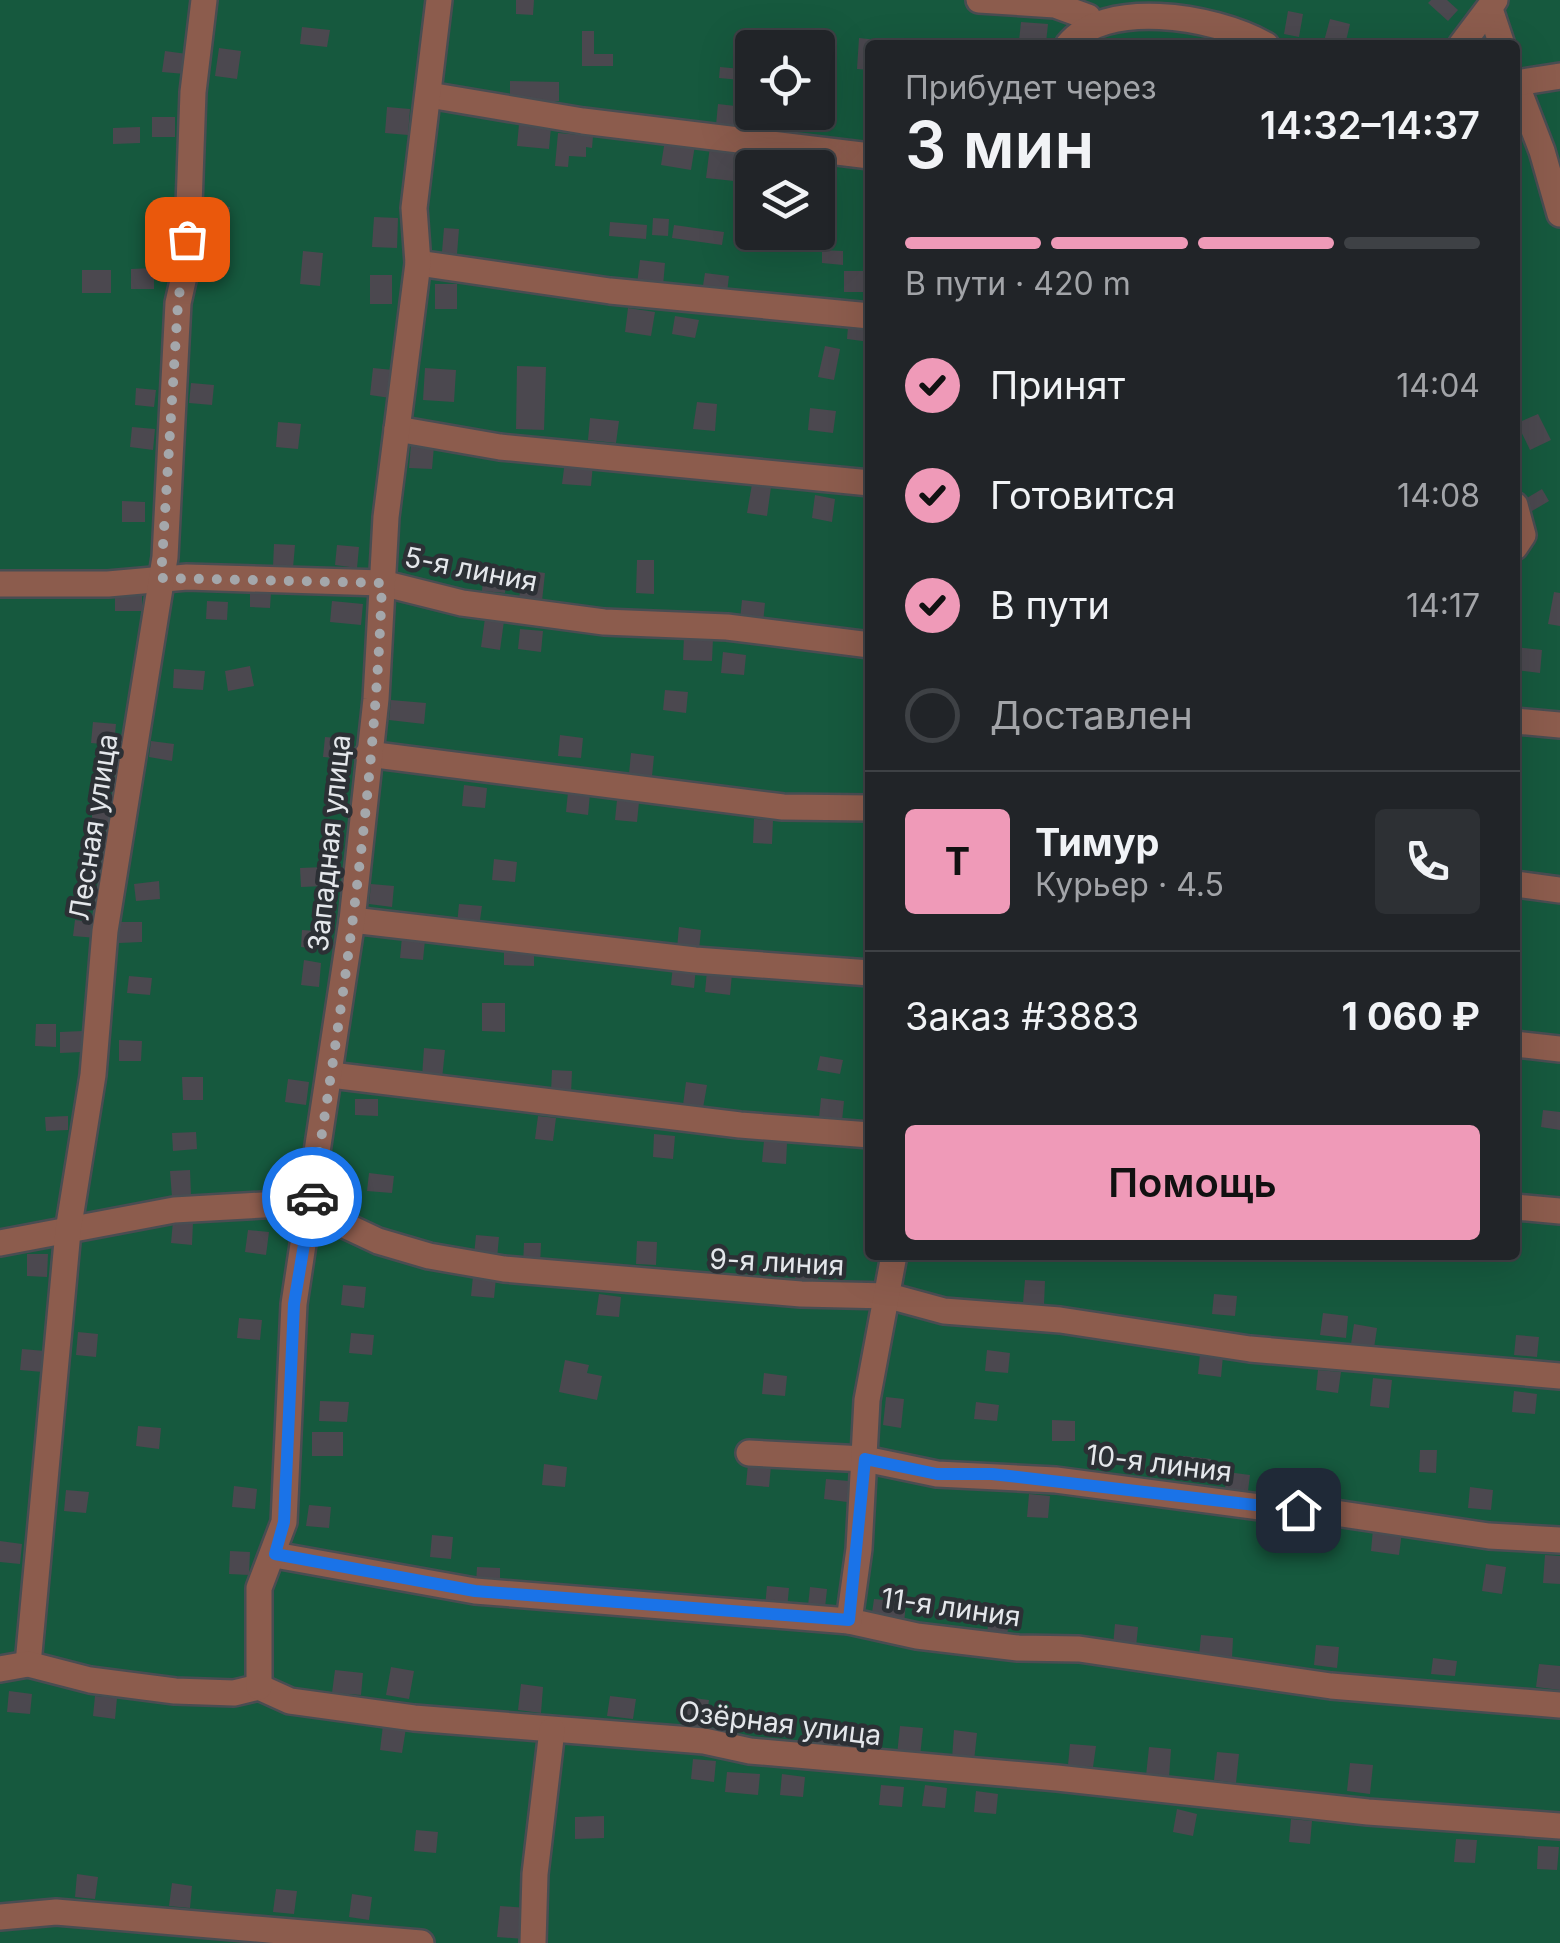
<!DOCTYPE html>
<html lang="ru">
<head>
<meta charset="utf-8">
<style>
	body { margin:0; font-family:Inter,sans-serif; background:#2d3034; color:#f1f3f6; height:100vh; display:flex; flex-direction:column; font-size:38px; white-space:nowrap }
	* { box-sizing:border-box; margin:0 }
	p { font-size:32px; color:#a2a4a8 }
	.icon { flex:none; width:55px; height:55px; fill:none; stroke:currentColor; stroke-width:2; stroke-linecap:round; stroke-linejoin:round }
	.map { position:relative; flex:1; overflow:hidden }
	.sheet { position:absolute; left:865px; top:40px; width:655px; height:1220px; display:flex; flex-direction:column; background:#212428; border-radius:10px; box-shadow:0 10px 40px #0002,0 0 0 2px #3e4145 }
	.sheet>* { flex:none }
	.tools { position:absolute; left:735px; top:30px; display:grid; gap:20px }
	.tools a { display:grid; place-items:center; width:100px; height:100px; border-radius:10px; background:#212428; box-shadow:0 10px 40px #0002,0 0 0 2px #3e4145; font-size:50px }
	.pin { position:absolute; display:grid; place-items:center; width:85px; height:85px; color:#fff; margin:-42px; border-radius:20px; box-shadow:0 5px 15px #0006 }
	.courier { position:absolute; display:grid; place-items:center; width:100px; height:100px; margin:-50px; border:8px solid #1a73e8; border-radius:50%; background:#fff; color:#222; box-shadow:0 2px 12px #0007 }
	.head em { font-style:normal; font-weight:600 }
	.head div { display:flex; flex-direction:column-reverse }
	.head { display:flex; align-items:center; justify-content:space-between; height:170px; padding:0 40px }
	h1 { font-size:65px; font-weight:600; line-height:75px }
	.bar { display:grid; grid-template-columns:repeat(4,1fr); gap:15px 10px; align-content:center; height:120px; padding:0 40px }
	.bar i { height:12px; border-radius:8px; background:#3e4145 }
	.bar .on { background:#ef9ab8 }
	.bar p { grid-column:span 4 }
	.line { display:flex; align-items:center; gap:25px; padding:0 40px; border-top:2px solid #3e4145 }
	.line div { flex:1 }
	.round { display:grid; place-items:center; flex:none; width:105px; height:105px; border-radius:10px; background:#2d3034 }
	ol { padding:0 40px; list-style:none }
	li { display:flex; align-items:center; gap:30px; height:110px }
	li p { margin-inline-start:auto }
	li .icon { padding:10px; border-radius:50%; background:#ef9ab8; color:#111; stroke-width:4 }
	li:last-child { color:#a2a4a8 }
	li i { width:55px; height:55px; border:5px solid #3e4145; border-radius:50% }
	.button { display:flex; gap:20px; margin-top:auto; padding:20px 40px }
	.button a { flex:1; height:115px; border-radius:10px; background:#ef9ab8; color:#111; font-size:40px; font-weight:600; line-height:115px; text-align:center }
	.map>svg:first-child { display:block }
	.green { fill:#16593e; fill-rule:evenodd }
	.building { fill:#4b484f }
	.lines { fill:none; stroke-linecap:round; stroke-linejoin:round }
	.minor-casing { stroke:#494d52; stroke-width:30 }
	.minor { stroke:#8c5c4d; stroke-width:25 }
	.done { stroke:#a4a7ab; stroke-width:10; stroke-dasharray:0 18 }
	.route { stroke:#1a73e8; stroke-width:12 }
	.labels { text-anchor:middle; stroke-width:9; stroke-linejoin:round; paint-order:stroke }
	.street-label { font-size:28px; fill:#e4e7eb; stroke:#2c3035 }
</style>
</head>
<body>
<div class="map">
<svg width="1560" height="1943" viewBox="0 0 1560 1943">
	<rect width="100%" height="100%" fill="#2c3035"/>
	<path class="green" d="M0,0h1560v1943h-1560zM870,45h645v1210h-645zM752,48h66v64h-66zM752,168h66v64h-66z"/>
	<g class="building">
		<polygon points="516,0 534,0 533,15 516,14"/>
		<polygon points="1431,0 1447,0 1458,10 1448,21 1428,3"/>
		<polygon points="1288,11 1303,14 1299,37 1284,34"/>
		<polygon points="1330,19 1350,24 1345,45 1323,45"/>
		<polygon points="1021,22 1048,24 1046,43 1019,41"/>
		<polygon points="302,27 330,30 327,47 300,44"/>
		<polygon points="582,31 594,31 594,54 613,54 613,66 582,66"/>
		<polygon points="859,38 878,40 877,45 870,45 870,70 857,69"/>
		<polygon points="219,48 241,51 237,79 215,76"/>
		<polygon points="165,51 187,54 185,74 162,72"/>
		<polygon points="720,67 752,70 752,81 719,78"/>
		<polygon points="510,81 559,82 559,101 510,101"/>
		<polygon points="718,104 744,107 742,128 716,125"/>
		<polygon points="387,107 410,109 408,135 385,133"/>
		<rect x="152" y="117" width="23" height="20"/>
		<polygon points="519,124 551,127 549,149 517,146"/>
		<polygon points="140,127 140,143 113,144 113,128"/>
		<polygon points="558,133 593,136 592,148 586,147 586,157 569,156 568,167 555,166"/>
		<polygon points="665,140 695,145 691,170 661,165"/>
		<polygon points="710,146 738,149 734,181 706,178"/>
		<polygon points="207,204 230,207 227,227 204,225"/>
		<polygon points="374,217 398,218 397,248 372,247"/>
		<polygon points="653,218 669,219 668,236 652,235"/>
		<polygon points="149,220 172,222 169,243 147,240"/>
		<polygon points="610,222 647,225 646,239 609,236"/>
		<polygon points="674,225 724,232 722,245 672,238"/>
		<polygon points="444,228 459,229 457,254 442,252"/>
		<polygon points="822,250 843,251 843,265 822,263"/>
		<polygon points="303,251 323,253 320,286 300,284"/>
		<polygon points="640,260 665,263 663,286 637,284"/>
		<polygon points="154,268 154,289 131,289 131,269"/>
		<rect x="82" y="270" width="29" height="23"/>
		<rect x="844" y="271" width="24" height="21"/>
		<polygon points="705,273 729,276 726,301 701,298"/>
		<rect x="370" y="275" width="22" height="29"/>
		<rect x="435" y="284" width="22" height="25"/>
		<polygon points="628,308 655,312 651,336 625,332"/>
		<polygon points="675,316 699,320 695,338 672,334"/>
		<polygon points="848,327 870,329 870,342 847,339"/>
		<polygon points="825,346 840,349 834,380 818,377"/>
		<polygon points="517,366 546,367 544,430 516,429"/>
		<polygon points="373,368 393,370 390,398 370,395"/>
		<polygon points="425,368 456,370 454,402 423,400"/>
		<polygon points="191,383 214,385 212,405 189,403"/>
		<polygon points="136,388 156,390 154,407 135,405"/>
		<polygon points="697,402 717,404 715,431 693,429"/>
		<polygon points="810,408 836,411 833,433 808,430"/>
		<polygon points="1538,414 1551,440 1530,450 1517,423"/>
		<polygon points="590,418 619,421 616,443 588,440"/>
		<polygon points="278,422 301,424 298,449 276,447"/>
		<polygon points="132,427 155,429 153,450 130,447"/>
		<polygon points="411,444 434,446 432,469 409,468"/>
		<polygon points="565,461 593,464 591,486 562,484"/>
		<polygon points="752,484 771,487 767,516 747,513"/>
		<polygon points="1542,489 1549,501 1527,514 1520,502"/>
		<polygon points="815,495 835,499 832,522 812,518"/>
		<polygon points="122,501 145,502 145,522 122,522"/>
		<polygon points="274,544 295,545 293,568 273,567"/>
		<polygon points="337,545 359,547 357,568 335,565"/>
		<polygon points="637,560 654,560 654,594 636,593"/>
		<polygon points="484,567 507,569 505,593 482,591"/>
		<polygon points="523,570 545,573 542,601 519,599"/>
		<polygon points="250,591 271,592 270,608 250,607"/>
		<polygon points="142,592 142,611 115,611 115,593"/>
		<polygon points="1554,592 1560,593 1560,626 1548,624"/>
		<polygon points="742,600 765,603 763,623 740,620"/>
		<polygon points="207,601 228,602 227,620 206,619"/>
		<polygon points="332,601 363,604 361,625 330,622"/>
		<polygon points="485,618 504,621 500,650 481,647"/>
		<polygon points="520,629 543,631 541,652 518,649"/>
		<polygon points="684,637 713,638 712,661 683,660"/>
		<polygon points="1515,647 1542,650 1540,673 1515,670"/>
		<polygon points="723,652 746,655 744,675 721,673"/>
		<polygon points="250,666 254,686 228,691 225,671"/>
		<polygon points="174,669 205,671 203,690 173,688"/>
		<polygon points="665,690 688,692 686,713 663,710"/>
		<polygon points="391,700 426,703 424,724 389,720"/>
		<polygon points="93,722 116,724 114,745 91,743"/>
		<polygon points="560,735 583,738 581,758 558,756"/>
		<polygon points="325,737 348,739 346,759 323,757"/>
		<polygon points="151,741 174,744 172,761 149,757"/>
		<polygon points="631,753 654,756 652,776 629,774"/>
		<polygon points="464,785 487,788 485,808 462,806"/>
		<polygon points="568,792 590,794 588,815 566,812"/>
		<polygon points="617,800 639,802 637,822 615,820"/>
		<polygon points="113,806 113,829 92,829 92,807"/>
		<polygon points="754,819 773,820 772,844 753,843"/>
		<polygon points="494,859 517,862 515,882 492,880"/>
		<polygon points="324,867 325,886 301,887 300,868"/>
		<polygon points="159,881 160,899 136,901 134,884"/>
		<polygon points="371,884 394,886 392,907 369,904"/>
		<polygon points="459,904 482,906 479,927 457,925"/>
		<polygon points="75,920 98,923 97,938 73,936"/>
		<polygon points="119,922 142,922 142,942 119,943"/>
		<polygon points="679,927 701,930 699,950 677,948"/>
		<polygon points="302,930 329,932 327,950 301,947"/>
		<polygon points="402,937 425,940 423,960 400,958"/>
		<polygon points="504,948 534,949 534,966 504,965"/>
		<polygon points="304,960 321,963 319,987 301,985"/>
		<polygon points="673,965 696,967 694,988 671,985"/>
		<polygon points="707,971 732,974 730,995 705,992"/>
		<polygon points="129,976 152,978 150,995 127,993"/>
		<polygon points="482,1003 505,1003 505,1032 482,1031"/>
		<polygon points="36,1024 56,1024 56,1047 35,1046"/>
		<polygon points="83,1031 83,1052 60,1053 60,1032"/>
		<polygon points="119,1040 142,1041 141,1061 119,1061"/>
		<polygon points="424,1048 445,1050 442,1079 422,1077"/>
		<polygon points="820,1056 843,1060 840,1074 817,1070"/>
		<polygon points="552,1070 572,1071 571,1094 551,1092"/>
		<polygon points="182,1077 203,1077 203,1100 183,1100"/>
		<polygon points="288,1079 309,1082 306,1105 285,1102"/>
		<polygon points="686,1082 707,1085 703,1108 683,1105"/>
		<polygon points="821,1098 844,1101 842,1121 819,1118"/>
		<polygon points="355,1099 378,1099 378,1116 355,1115"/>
		<polygon points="1543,1110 1560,1112 1560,1130 1541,1127"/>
		<polygon points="68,1116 68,1130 46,1131 45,1117"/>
		<polygon points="538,1116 556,1118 553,1141 535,1139"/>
		<polygon points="196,1132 197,1149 173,1151 172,1133"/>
		<polygon points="654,1134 675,1136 673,1159 653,1157"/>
		<polygon points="764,1141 787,1143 786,1164 762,1162"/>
		<polygon points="190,1170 191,1196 172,1197 170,1171"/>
		<polygon points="369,1173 394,1176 392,1193 367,1191"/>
		<polygon points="173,1221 193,1222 192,1245 171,1243"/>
		<polygon points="248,1230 269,1232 266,1255 245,1252"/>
		<polygon points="476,1235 499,1237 497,1258 474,1255"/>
		<polygon points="637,1241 657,1242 656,1265 636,1264"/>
		<polygon points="524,1243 541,1243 540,1267 523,1266"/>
		<polygon points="27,1254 48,1254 47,1277 27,1276"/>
		<polygon points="797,1257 819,1259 818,1282 795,1280"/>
		<polygon points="473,1276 496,1278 494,1298 471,1296"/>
		<polygon points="1025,1280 1045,1281 1044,1304 1023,1303"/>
		<polygon points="343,1285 366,1287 364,1308 341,1305"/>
		<polygon points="599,1294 621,1297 619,1317 596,1315"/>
		<polygon points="1214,1294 1237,1296 1235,1316 1212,1314"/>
		<polygon points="1323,1313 1348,1316 1346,1338 1320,1335"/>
		<polygon points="239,1318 262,1320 260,1340 237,1338"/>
		<polygon points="1354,1324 1377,1328 1374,1348 1351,1344"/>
		<polygon points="78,1332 98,1334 96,1357 76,1355"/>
		<polygon points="351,1333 374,1335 372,1355 349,1353"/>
		<polygon points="1516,1335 1539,1337 1537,1357 1514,1355"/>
		<polygon points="22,1349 45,1351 43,1372 20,1370"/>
		<polygon points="987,1350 1010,1353 1008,1373 985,1371"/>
		<polygon points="1200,1354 1223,1356 1221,1377 1198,1374"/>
		<polygon points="565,1360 589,1365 587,1373 602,1376 597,1400 559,1392"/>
		<polygon points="1318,1370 1341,1372 1338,1393 1316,1390"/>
		<polygon points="764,1373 787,1376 785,1396 762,1394"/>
		<polygon points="1373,1378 1392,1380 1389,1408 1370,1406"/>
		<polygon points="1514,1391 1537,1394 1535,1414 1512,1412"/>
		<polygon points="886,1397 904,1399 901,1428 883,1425"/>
		<polygon points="320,1401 349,1402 347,1422 319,1421"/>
		<polygon points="976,1402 999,1405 997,1421 974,1419"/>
		<polygon points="1052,1420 1075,1421 1075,1441 1052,1441"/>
		<polygon points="138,1426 161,1428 159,1449 136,1446"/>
		<rect x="312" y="1432" width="31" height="24"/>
		<polygon points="1420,1450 1437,1450 1436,1473 1419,1472"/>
		<polygon points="1183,1456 1211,1459 1209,1482 1180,1479"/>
		<polygon points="544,1464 567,1467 565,1487 542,1485"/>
		<polygon points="748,1464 771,1466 769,1487 746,1485"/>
		<polygon points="1227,1472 1250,1475 1248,1491 1225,1489"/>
		<polygon points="826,1479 849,1481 847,1502 824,1499"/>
		<polygon points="234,1486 257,1489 255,1509 232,1507"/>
		<polygon points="1470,1487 1493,1490 1491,1510 1468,1508"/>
		<polygon points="66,1490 89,1492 86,1513 64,1511"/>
		<polygon points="1029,1494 1050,1496 1048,1518 1027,1517"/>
		<polygon points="309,1505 331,1507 329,1528 306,1526"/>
		<polygon points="1287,1527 1309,1530 1307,1547 1285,1544"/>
		<polygon points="1373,1529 1402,1532 1399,1555 1371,1551"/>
		<polygon points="432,1535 453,1537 451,1559 430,1557"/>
		<polygon points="0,1541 22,1544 20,1564 0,1562"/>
		<polygon points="230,1551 250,1552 249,1575 229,1574"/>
		<polygon points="1545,1555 1560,1556 1560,1584 1543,1583"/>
		<polygon points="1486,1564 1506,1567 1502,1594 1482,1591"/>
		<polygon points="477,1567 500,1568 500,1584 476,1583"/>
		<polygon points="767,1586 789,1588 787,1609 765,1607"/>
		<polygon points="810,1587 827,1589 825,1608 808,1606"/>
		<polygon points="874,1599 906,1602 904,1624 871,1620"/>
		<polygon points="990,1610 1010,1613 1007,1636 987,1633"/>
		<polygon points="1115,1624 1138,1627 1136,1647 1113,1645"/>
		<polygon points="1201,1635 1233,1638 1232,1658 1199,1656"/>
		<polygon points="1316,1645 1339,1647 1337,1668 1314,1665"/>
		<polygon points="1433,1658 1457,1661 1455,1676 1431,1674"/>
		<polygon points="1539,1664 1560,1666 1560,1690 1536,1687"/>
		<polygon points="391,1667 414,1671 409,1699 386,1695"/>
		<polygon points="335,1670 363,1673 361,1695 332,1693"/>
		<polygon points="521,1684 543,1687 541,1713 518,1710"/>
		<polygon points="9,1691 32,1694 30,1714 7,1712"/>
		<polygon points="95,1696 117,1698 115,1719 93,1716"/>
		<polygon points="610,1696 636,1699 633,1719 607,1716"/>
		<polygon points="686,1697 709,1700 705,1728 683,1726"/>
		<polygon points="818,1721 847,1724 844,1746 816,1744"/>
		<polygon points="383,1725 406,1728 402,1753 380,1750"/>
		<polygon points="900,1726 923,1728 920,1757 897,1755"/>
		<polygon points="954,1730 977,1733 974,1761 952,1759"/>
		<polygon points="1070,1744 1096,1746 1093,1767 1068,1765"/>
		<polygon points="1149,1747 1171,1749 1169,1778 1146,1776"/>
		<polygon points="1217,1752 1239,1754 1236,1783 1214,1780"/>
		<polygon points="693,1759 716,1761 714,1782 691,1779"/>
		<polygon points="1350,1763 1373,1765 1370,1794 1347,1791"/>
		<polygon points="727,1772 760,1774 758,1795 725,1792"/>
		<polygon points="782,1774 805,1777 803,1797 780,1795"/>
		<polygon points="881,1785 904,1787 902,1807 879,1805"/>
		<polygon points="925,1785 947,1788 945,1808 922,1806"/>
		<polygon points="976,1791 998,1794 996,1814 974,1812"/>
		<polygon points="1177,1809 1197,1814 1193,1836 1173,1832"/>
		<polygon points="604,1816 604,1838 575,1839 575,1817"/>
		<polygon points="1291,1819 1312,1821 1310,1844 1289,1842"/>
		<polygon points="416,1830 438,1832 436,1853 414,1851"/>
		<polygon points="1456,1839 1477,1840 1475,1863 1454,1862"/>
		<polygon points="1538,1846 1559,1847 1557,1870 1537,1869"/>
		<polygon points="77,1874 98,1877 95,1899 75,1897"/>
		<polygon points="172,1883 192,1886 190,1908 169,1906"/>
		<polygon points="276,1889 297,1891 294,1914 273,1912"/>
		<polygon points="352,1894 372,1897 369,1920 349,1917"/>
		<polygon points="500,1906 527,1908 524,1939 497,1937"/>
	</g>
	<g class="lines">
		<defs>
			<g id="minor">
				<polyline points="979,0 1055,5 1088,17"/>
				<polyline points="1490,9 1502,45"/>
				<path d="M1068,45c35,-45 143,-31 198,0"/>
				<polyline points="1461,45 1495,0"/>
				<polyline points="1515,81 1542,151 1560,214"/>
				<polyline points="1516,83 1560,76"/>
				<polyline points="429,95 583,121 870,156"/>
				<polyline points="418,263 610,291 870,316"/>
				<polyline points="397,429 500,447 870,483"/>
				<polyline points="1515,505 1523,535 1515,547"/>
				<polyline points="0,584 108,584 187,577 382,583 462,603 604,622 727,627 870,645"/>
				<polyline points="1515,721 1560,725"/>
				<polyline points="368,754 783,807 870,808"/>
				<polyline points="1515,884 1560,890"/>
				<polyline points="352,920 695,960 870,973"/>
				<polyline points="1515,1044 1560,1049"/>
				<polyline points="331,1075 740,1125 870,1135"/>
				<polyline points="1515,1207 1560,1211"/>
				<polyline points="0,1243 174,1210 280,1204 310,1209 378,1241 429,1256 504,1269 801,1294 889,1296 944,1311 1060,1320 1250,1349 1560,1376"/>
				<polyline points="749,1453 865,1459 937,1474 1056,1480 1274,1509 1322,1511 1489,1536 1560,1540"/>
				<polyline points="275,1555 475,1591 849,1621 917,1636 1018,1648 1079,1649 1331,1686 1560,1705"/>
				<polyline points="849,1621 859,1549 867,1400 894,1255"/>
				<polyline points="28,1664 68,1231 93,1075 105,931 165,557 178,303 187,263 193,92 204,0"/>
				<polyline points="0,1669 28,1664 90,1680 175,1691 234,1693 259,1687 290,1701 414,1718 704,1741 750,1751 1057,1778 1368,1812 1560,1826"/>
				<polyline points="259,1687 259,1588 284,1522 294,1304 352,920 376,699 386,517 418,263 414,208 439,0"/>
				<polyline points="0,1917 56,1912 421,1943"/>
				<polyline points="533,1943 535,1874 552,1730"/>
			</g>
		</defs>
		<use href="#minor" class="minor-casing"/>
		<use href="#minor" class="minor"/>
	</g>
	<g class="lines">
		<path class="done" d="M187,239l-9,64 -17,275 221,5c-7,205 -38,411 -70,614"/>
		<polyline class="route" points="312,1197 294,1304 284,1522 275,1554 475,1591 849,1620 865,1459 937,1474 992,1474 1298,1510"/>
	</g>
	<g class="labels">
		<g class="street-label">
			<text transform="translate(471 569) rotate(11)" y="10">5-я линия</text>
			<text transform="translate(93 827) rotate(-81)" y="10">Лесная улица</text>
			<text transform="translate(329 843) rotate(-84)" y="10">Западная улица</text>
			<text transform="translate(777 1262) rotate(3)" y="10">9-я линия</text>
			<text transform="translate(1159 1463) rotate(7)" y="10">10-я линия</text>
			<text transform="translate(951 1607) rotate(8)" y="10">11-я линия</text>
			<text transform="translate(780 1723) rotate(7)" y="10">Озёрная улица</text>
		</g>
	</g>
</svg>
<div class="tools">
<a><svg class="icon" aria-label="locate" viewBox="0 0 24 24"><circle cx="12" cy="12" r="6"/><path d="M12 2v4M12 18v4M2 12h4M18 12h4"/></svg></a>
<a><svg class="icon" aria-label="layers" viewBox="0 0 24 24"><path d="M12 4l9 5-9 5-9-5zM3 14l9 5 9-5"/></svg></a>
</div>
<div class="pin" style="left:187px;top:239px;background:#ea580c"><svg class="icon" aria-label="bag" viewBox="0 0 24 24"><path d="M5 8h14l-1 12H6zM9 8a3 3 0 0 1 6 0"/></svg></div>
<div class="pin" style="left:1298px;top:1510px;background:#1f2937"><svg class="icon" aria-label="home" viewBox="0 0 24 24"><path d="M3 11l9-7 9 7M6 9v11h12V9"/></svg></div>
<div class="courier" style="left:312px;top:1197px"><svg class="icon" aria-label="car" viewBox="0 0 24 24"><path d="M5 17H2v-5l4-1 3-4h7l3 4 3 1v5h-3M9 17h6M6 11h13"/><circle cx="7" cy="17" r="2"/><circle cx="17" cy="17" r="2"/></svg></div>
<section class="sheet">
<div class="head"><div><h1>3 мин</h1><p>Прибудет через</p></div><em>14:32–14:37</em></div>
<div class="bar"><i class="on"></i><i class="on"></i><i class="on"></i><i></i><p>В пути · 420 m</p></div>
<ol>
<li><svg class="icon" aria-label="check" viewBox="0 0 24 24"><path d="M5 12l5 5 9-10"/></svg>Принят<p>14:04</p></li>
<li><svg class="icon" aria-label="check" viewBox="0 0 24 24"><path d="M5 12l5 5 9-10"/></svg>Готовится<p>14:08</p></li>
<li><svg class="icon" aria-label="check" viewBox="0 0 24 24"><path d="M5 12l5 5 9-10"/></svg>В пути<p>14:17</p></li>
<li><i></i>Доставлен</li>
</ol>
<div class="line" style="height:180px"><b class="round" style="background:#ef9ab8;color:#111">Т</b><div><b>Тимур</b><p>Курьер · 4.5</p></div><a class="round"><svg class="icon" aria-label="phone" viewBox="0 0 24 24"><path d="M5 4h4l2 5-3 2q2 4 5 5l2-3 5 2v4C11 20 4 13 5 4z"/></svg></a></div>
<div class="line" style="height:130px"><div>Заказ #3883</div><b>1 060 ₽</b></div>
<div class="button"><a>Помощь</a></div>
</section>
</div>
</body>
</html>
